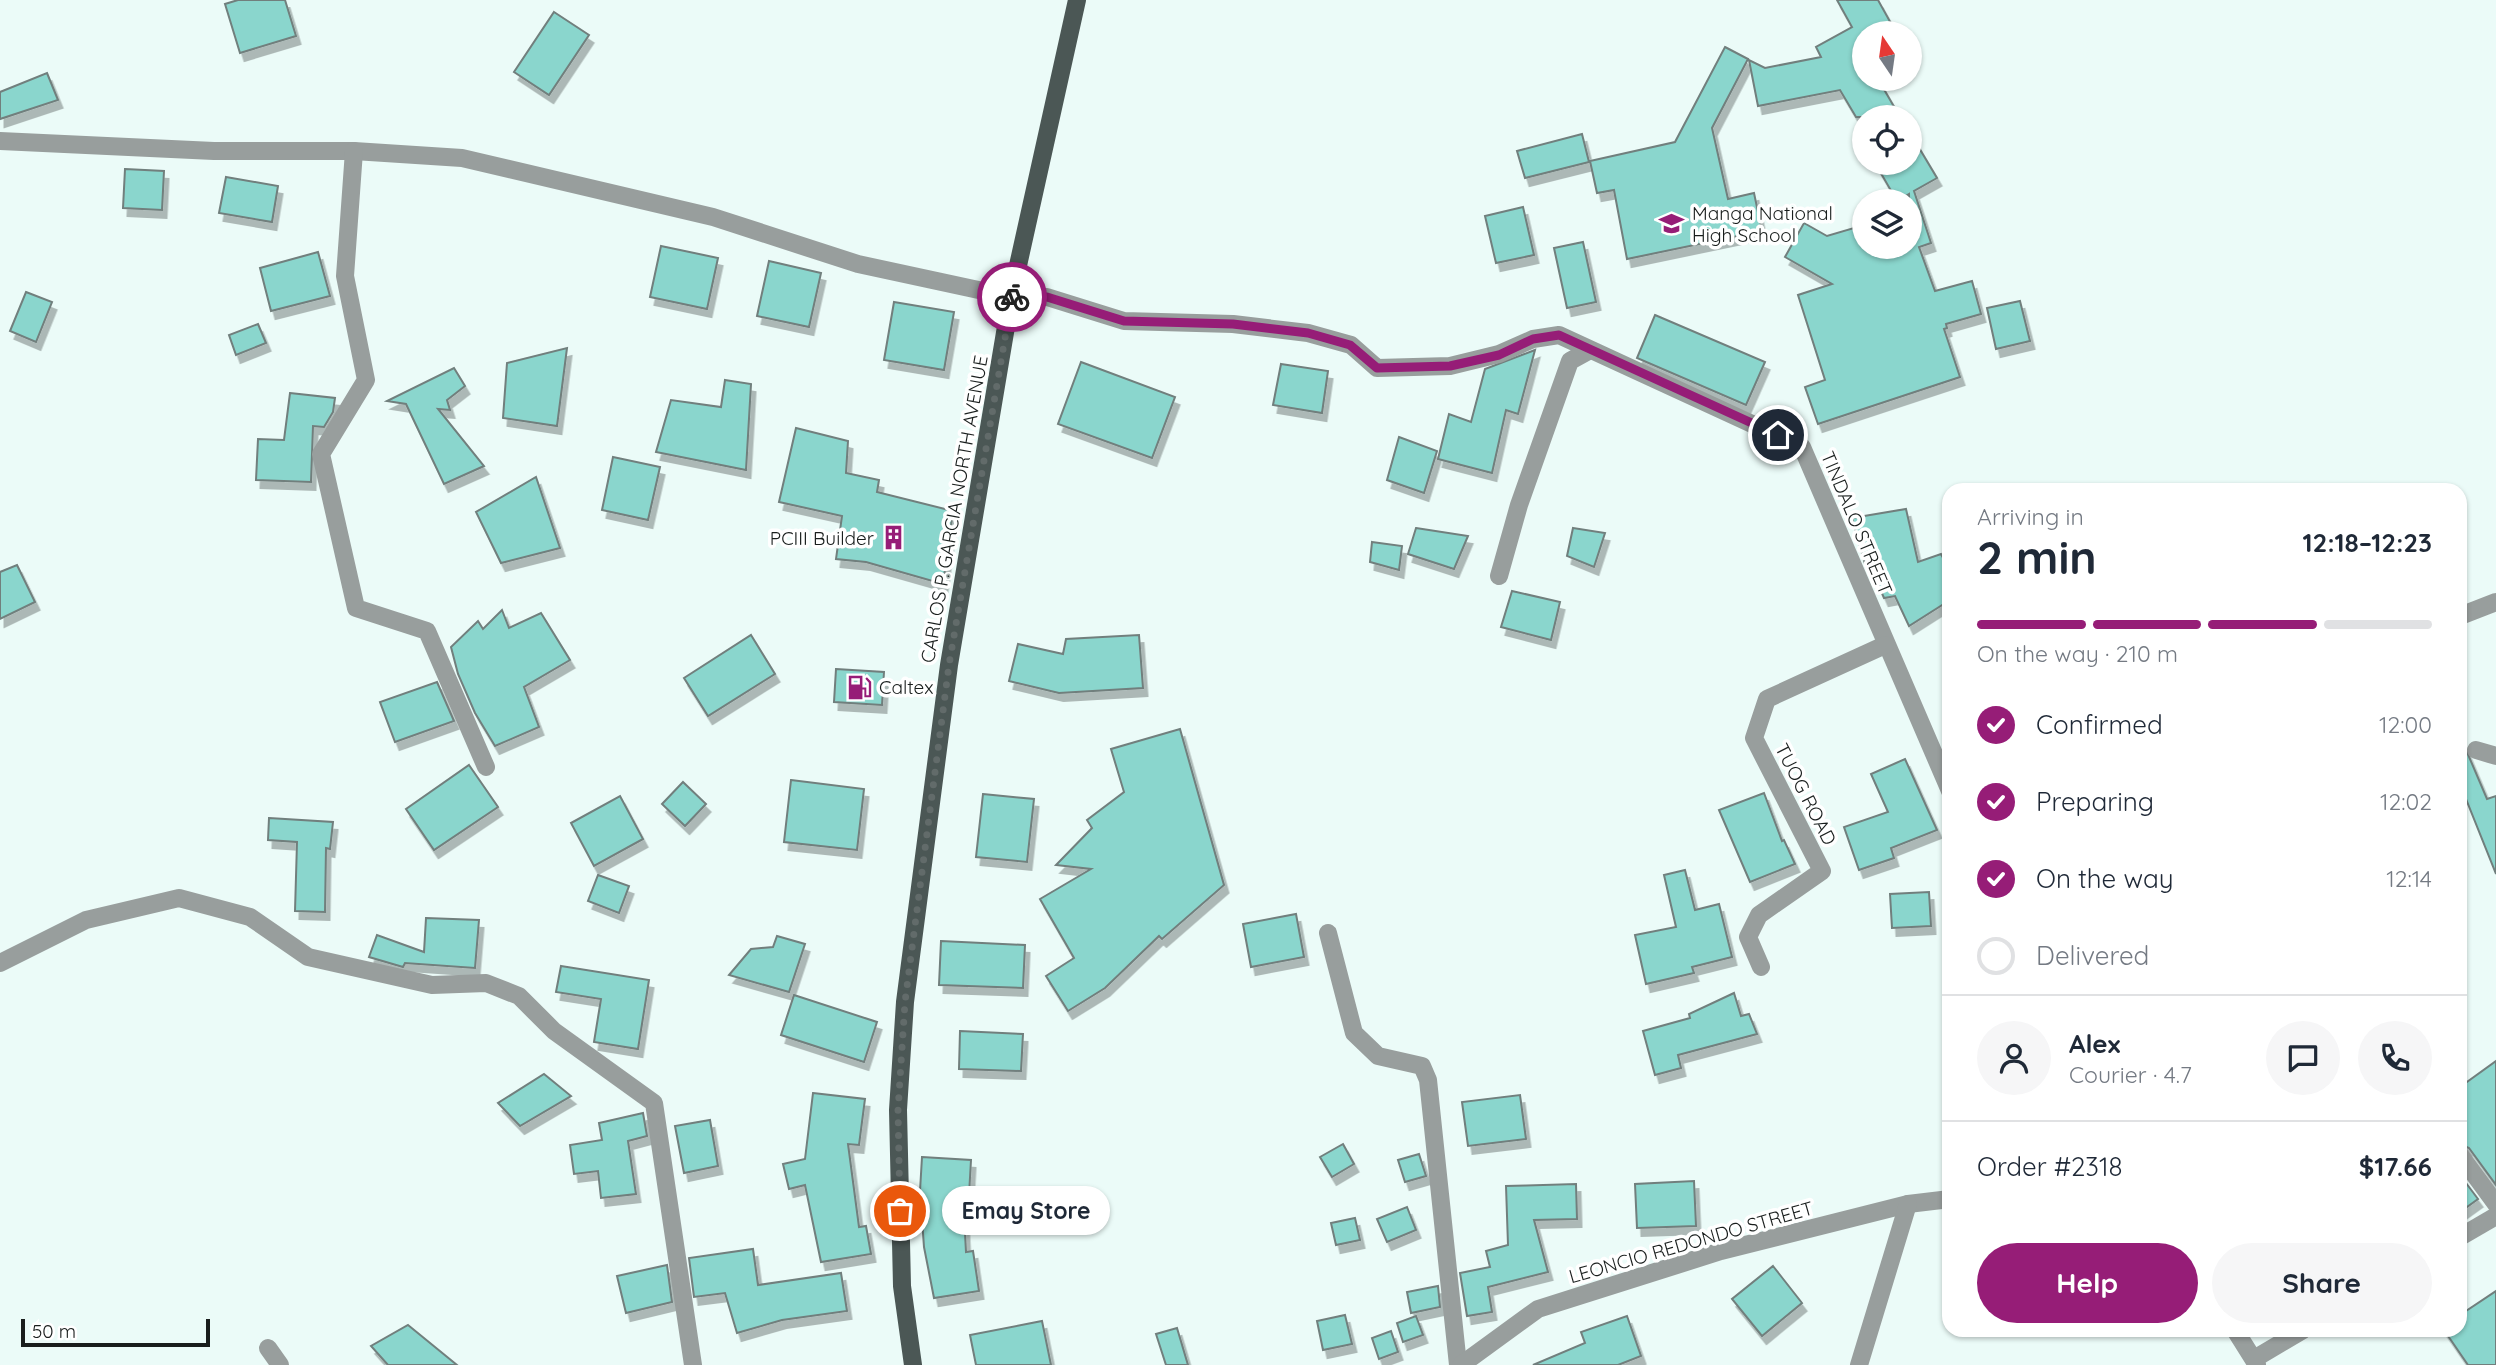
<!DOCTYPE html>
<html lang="en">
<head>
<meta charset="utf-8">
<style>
	body { margin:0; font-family:Quicksand,sans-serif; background:#f6f6f7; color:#1f2937; height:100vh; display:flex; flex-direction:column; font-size:26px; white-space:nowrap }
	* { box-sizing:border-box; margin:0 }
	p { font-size:23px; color:#747a83 }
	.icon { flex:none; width:38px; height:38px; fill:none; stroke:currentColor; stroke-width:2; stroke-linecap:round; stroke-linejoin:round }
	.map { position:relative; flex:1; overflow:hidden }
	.sheet { position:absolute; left:1942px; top:483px; width:525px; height:854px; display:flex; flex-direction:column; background:#fff; border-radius:21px; box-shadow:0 2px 5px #0004 }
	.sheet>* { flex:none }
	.needle { width:46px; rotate:347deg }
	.tools { position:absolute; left:1852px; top:21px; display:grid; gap:14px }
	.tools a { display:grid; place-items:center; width:70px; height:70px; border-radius:50%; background:#fff; box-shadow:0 2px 5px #0004; font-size:35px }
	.scale { position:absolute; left:21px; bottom:18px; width:189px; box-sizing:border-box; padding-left:7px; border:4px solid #191e1d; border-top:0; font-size:19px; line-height:24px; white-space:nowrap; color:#191e1d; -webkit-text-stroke:5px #fff; paint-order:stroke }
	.pin { position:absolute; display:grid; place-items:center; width:60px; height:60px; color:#fff; margin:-30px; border:4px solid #fff; border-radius:50%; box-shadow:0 2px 7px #0007 }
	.courier { position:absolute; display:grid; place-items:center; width:70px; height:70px; margin:-35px; border:5px solid #961d77; border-radius:50%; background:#fff; color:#222; box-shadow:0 2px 9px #0007 }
	.bubble { position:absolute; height:49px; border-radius:24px; background:#fff; box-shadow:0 2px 5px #0004; font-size:23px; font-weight:800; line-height:49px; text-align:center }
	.overview em { font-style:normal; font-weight:800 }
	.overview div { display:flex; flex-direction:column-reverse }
	.overview { display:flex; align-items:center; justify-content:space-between; height:119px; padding:0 35px }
	h1 { font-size:46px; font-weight:800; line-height:52px }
	.bar { display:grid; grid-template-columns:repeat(4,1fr); gap:10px 7px; align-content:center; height:84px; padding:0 35px }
	.bar i { height:9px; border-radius:5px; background:#e0e1e3 }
	.bar .active { background:#961d77 }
	.bar p { grid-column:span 4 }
	.line { display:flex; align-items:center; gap:18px; padding:0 35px; border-top:2px solid #e0e1e3 }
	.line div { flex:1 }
	.round { display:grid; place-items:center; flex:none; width:74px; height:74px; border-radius:37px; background:#f6f6f7 }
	ol { padding:0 35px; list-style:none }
	li { display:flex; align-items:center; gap:21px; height:77px }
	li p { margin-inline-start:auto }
	li .icon { padding:7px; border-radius:50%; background:#961d77; color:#fff; stroke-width:4 }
	li:last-child { color:#747a83 }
	li i { width:38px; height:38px; border:4px solid #e0e1e3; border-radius:50% }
	.button { display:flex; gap:14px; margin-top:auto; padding:14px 35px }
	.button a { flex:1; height:80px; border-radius:42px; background:#961d77; color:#fff; font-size:28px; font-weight:800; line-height:80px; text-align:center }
	.button a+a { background:#f6f6f7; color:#1f2937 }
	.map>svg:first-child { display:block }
	.building { fill:#8ad6cd; stroke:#717f7d; stroke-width:2; filter:url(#shadow) }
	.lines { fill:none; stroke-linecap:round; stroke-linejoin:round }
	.minor { stroke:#989e9d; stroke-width:18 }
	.major { stroke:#4b5755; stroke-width:18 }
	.done { stroke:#626b6a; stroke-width:7; stroke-dasharray:0 12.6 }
	.route { stroke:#961d77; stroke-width:9 }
	.labels { text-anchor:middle; stroke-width:7; stroke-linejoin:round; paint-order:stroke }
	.poi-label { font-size:19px; fill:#191e1d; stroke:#fff; text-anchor:start }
	.street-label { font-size:19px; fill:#191e1d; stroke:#fff }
</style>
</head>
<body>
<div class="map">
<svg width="2496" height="1365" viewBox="0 0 2496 1365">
	<defs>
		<filter id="shadow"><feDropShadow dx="4.5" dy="8" stdDeviation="0" flood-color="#0004"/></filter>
	</defs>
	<rect width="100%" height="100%" fill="#ebfbf8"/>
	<g class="building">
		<polygon points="238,0 285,0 296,36 240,53 225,4"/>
		<polygon points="1837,0 1878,0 1893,27 1880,33 1864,33 1864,79 1878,79 1900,117 1856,117 1840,90 1758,106 1749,60 1765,68 1821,57 1816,47 1852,27"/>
		<polygon points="554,12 589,35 549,95 514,72"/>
		<polygon points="1725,47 1748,59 1712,128 1728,199 1754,193 1762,231 1627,259 1614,190 1597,193 1590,161 1675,142"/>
		<polygon points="47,73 58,100 0,119 0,92"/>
		<polygon points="1909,131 1937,178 1914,191 1931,243 1919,247 1935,291 1972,281 1981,314 1946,324 1947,328 1944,329 1960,377 1818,424 1805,387 1825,380 1798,295 1832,284 1785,257 1804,223 1827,236 1864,225 1864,247 1909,247 1909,194 1897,201 1875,163 1909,163"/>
		<polygon points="1582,134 1589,162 1525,178 1517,151"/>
		<polygon points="125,169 164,171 162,210 123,208"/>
		<polygon points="226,177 278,186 272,222 219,213"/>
		<polygon points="1523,207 1534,255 1496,263 1485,216"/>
		<polygon points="1583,242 1596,302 1567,308 1554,248"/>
		<polygon points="661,246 718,258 707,309 650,297"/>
		<polygon points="318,252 330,296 271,311 260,268"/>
		<polygon points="769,261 821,273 809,327 757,316"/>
		<polygon points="26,292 52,302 36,342 10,331"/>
		<polygon points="2020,301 2030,341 1996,349 1987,308"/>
		<polygon points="894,302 954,312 944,370 884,360"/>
		<polygon points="1655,315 1765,362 1746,405 1637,358"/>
		<polygon points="258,324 266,343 236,355 229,335"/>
		<polygon points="567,348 557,426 503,418 507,363"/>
		<polygon points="1535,350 1518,414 1506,410 1492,473 1438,459 1449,414 1471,422 1485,369"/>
		<polygon points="1081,362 1175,397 1152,458 1058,424"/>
		<polygon points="1281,364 1328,371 1322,413 1273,405"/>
		<polygon points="454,368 465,386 447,400 450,410 438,409 484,466 444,484 406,404 387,401"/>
		<polygon points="725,380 751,384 746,470 656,452 671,400 721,407"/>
		<polygon points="290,393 335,398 333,412 324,427 313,426 311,482 256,480 258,439 284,440"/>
		<polygon points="796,428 848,441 846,473 879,480 877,492 953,511 943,584 866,562 836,559 842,516 779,502"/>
		<polygon points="1399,437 1437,451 1424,493 1387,480"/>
		<polygon points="613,457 660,467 648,520 602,510"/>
		<polygon points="536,477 560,548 501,563 476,512"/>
		<polygon points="1906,509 1918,562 1941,554 1950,571 1950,600 1909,626 1895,596 1884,598 1869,563 1865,564 1852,518"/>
		<polygon points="1416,528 1468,536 1454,569 1408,554"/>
		<polygon points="1573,528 1605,533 1594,567 1567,556"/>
		<polygon points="1372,542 1402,546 1399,570 1370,562"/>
		<polygon points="17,565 35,602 0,619 0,572"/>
		<polygon points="1512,591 1560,602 1551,640 1501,627"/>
		<polygon points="502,610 509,628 541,613 570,660 524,687 539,727 495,746 475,713 458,674 451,647 478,621 483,629"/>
		<polygon points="751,635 775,674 708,716 684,678"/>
		<polygon points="1139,635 1143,688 1059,693 1009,681 1018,644 1063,654 1066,639"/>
		<polygon points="836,669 884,672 882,705 834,702"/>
		<polygon points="437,682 454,721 395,742 380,702"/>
		<polygon points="1180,729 1224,885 1162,939 1159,936 1105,988 1068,1011 1046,976 1074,958 1040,899 1091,869 1056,865 1092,828 1087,820 1124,792 1111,749"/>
		<polygon points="2464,745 2487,799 2496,796 2496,874 2460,784 2460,747"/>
		<polygon points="1905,759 1937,830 1891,848 1894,858 1859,870 1844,827 1888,812 1871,774"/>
		<polygon points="469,765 498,807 434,850 406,809"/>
		<polygon points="791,780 864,789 857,850 784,842"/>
		<polygon points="683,782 706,804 685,826 662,804"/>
		<polygon points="1764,793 1782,841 1784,840 1795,864 1750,882 1719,810"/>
		<polygon points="983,794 1034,799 1027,862 976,857"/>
		<polygon points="620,796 643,839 594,866 571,823"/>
		<polygon points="269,818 333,822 330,849 326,848 325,912 295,911 297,842 268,840"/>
		<polygon points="1685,870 1695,910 1719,904 1732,957 1692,967 1694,973 1646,984 1635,935 1676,927 1664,875"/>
		<polygon points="598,875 629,886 619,913 588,901"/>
		<polygon points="1929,892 1931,926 1892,928 1890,894"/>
		<polygon points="1296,914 1304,957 1251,967 1243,924"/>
		<polygon points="426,918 479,920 475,968 405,963 403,967 369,957 377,935 424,952"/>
		<polygon points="777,936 805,944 789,992 729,975 751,949 773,947"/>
		<polygon points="941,941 1025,945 1023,988 939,985"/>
		<polygon points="561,966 649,980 638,1049 594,1042 601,999 556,992"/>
		<polygon points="1734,993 1741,1016 1749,1014 1757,1034 1678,1055 1681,1068 1655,1075 1643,1031 1690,1018 1689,1014"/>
		<polygon points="794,995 877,1022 864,1062 781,1035"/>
		<polygon points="960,1031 1023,1034 1021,1071 959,1069"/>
		<polygon points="2496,1061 2496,1185 2469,1148 2460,1144 2460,1087"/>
		<polygon points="544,1074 571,1096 520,1126 498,1103"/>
		<polygon points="813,1093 865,1099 859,1145 848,1144 859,1227 866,1226 871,1254 821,1262 805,1185 789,1189 783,1164 805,1159"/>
		<polygon points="1520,1095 1526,1139 1468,1146 1462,1102"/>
		<polygon points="643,1113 647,1136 628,1141 636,1194 601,1198 598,1171 574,1174 570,1145 602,1140 599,1123"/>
		<polygon points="710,1120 718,1166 684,1173 675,1126"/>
		<polygon points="1343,1144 1354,1164 1332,1177 1320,1157"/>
		<polygon points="1419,1154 1426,1176 1405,1182 1398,1160"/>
		<polygon points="922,1157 971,1160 969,1195 963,1195 966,1252 973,1251 979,1291 934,1298 924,1247 920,1191"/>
		<polygon points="2460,1175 2478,1199 2460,1212"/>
		<polygon points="1694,1181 1696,1226 1637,1228 1635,1184"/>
		<polygon points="1576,1184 1577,1219 1534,1220 1548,1272 1488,1287 1492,1312 1467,1316 1460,1273 1490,1267 1486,1251 1508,1245 1506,1186"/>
		<polygon points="1407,1207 1416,1230 1387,1242 1377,1219"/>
		<polygon points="1355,1218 1360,1240 1336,1245 1331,1223"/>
		<polygon points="753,1249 758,1285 841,1273 847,1311 782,1320 737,1333 725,1293 694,1297 689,1258"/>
		<polygon points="667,1265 672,1302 626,1313 617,1276"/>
		<polygon points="1773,1266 1802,1303 1762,1336 1732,1299"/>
		<polygon points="1438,1286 1440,1307 1411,1313 1407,1292"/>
		<polygon points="2496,1291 2496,1365 2468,1365 2444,1330 2460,1330 2460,1315"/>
		<polygon points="1345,1315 1352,1344 1323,1350 1317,1321"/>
		<polygon points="1416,1316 1423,1335 1403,1342 1397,1323"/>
		<polygon points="1627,1316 1641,1356 1618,1365 1533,1365 1585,1343 1581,1332"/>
		<polygon points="1042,1321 1051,1365 976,1365 970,1335"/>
		<polygon points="408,1325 457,1365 388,1365 371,1346"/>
		<polygon points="1177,1328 1188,1365 1166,1365 1156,1334"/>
		<polygon points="1391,1331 1398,1352 1379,1359 1372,1338"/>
	</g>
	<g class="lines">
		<g class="minor">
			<polyline points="0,141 214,151 354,151 462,158 713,217 858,264 1011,297 1047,297 1124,321 1233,324 1308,333 1351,345 1377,368 1450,366 1499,354 1533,339 1559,335 1802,447 1950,791"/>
			<polyline points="354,151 345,276 366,380 321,454 356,608 427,631 486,767"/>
			<polyline points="1499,576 1519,505 1570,361 1590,350"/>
			<polyline points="2460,616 2496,602"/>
			<polyline points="2476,750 2496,756"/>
			<polyline points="1328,933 1354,1033 1378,1056 1422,1066 1428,1080 1458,1365"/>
			<polyline points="0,963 86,920 179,898 250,917 308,957 432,985 486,983 519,996 554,1031 654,1103 693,1365"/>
			<polyline points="1761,967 1748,937 1759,915 1822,871 1754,738 1767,699 1885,645"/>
			<polyline points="2460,1155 2496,1204"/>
			<polyline points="2460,1237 2496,1216"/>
			<polyline points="2235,1330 2257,1365"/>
			<polyline points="268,1348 280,1365"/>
			<polyline points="2254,1359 2303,1330"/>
			<polyline points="1461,1365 1538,1309 1721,1251 1908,1204 1950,1199"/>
			<polyline points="1859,1365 1908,1204"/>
		</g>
		<polyline class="major" points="913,1365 902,1286 898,1110 905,1002 949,665 1011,297 1077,0"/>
	</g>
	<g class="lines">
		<polyline class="done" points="900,1211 898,1110 905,1002 949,665 1012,297"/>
		<polyline class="route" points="1012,297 1047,297 1124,321 1233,324 1308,333 1350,345 1377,368 1450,366 1499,355 1533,339 1559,335 1778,435"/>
	</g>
	<defs>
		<symbol id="school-bare" viewBox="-9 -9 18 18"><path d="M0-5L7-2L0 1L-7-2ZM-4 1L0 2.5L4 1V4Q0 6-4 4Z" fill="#961d77" stroke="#fff" stroke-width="2.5" paint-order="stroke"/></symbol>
		<symbol id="building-bare" viewBox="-9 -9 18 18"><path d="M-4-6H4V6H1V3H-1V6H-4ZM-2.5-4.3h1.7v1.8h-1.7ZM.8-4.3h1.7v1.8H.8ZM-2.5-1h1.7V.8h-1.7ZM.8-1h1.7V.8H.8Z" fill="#961d77" stroke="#fff" stroke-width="2.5" paint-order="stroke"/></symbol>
		<symbol id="fuel-bare" viewBox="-9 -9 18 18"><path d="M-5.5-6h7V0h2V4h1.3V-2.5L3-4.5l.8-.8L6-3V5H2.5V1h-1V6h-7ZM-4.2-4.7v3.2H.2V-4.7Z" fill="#961d77" stroke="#fff" stroke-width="2.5" paint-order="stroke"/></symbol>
	</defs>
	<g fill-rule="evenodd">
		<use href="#school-bare" x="1654" y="206" width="35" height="35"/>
		<use href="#building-bare" x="876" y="520" width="35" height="35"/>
		<use href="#fuel-bare" x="842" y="670" width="35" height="35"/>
	</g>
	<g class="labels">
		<g class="poi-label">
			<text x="1692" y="220">Manga National<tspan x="1692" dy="22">High School</tspan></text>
			<text x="874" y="545" text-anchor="end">PCIII Builder</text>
			<text x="879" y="694">Caltex</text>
		</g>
		<g class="street-label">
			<text transform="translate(954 509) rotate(-80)" y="7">CARLOS P. GARCIA NORTH AVENUE</text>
			<text transform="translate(1857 523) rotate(67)" y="7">TINDALO STREET</text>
			<text transform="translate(1806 794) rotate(63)" y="7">TUOG ROAD</text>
			<text transform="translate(1691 1242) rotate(-16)" y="7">LEONCIO REDONDO STREET</text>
		</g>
	</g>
</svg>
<div class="tools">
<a><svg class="needle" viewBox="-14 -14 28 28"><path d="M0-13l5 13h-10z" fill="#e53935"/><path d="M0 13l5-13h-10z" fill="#747a83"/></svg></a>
<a><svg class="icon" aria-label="locate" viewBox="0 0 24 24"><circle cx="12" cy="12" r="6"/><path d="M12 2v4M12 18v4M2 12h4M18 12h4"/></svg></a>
<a><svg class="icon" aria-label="layers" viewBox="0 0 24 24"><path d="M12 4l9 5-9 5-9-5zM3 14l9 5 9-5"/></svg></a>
</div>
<div class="scale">50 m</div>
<div class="pin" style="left:900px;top:1211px;background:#ea580c"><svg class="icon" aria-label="bag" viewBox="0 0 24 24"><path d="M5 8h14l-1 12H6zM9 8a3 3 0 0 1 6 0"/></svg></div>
<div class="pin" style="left:1778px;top:435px;background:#1f2937"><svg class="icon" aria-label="home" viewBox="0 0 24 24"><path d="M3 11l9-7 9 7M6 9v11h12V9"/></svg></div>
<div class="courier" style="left:1012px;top:297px"><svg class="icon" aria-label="bike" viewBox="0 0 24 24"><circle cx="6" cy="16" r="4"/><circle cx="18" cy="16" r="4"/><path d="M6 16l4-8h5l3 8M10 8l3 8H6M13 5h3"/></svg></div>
<div class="bubble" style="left:942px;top:1186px;width:168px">Emay Store</div>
<section class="sheet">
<div class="overview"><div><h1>2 min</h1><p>Arriving in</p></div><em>12:18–12:23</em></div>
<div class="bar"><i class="active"></i><i class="active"></i><i class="active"></i><i></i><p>On the way · 210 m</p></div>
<ol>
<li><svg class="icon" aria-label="check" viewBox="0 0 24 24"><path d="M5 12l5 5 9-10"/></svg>Confirmed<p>12:00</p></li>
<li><svg class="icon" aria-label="check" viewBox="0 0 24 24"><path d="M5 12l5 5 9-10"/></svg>Preparing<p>12:02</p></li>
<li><svg class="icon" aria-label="check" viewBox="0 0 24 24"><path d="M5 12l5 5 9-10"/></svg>On the way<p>12:14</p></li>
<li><i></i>Delivered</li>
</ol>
<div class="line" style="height:126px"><a class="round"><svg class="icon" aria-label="person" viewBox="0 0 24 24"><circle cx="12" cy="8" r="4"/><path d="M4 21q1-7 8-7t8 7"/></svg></a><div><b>Alex</b><p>Courier · 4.7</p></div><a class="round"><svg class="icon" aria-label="chat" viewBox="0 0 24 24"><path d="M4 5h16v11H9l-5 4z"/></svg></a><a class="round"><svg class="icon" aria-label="phone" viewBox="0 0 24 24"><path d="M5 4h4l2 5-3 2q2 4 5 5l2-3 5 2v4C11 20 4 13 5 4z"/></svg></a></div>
<div class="line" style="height:91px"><div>Order #2318</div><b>$17.66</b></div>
<div class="button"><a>Help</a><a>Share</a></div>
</section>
</div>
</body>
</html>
